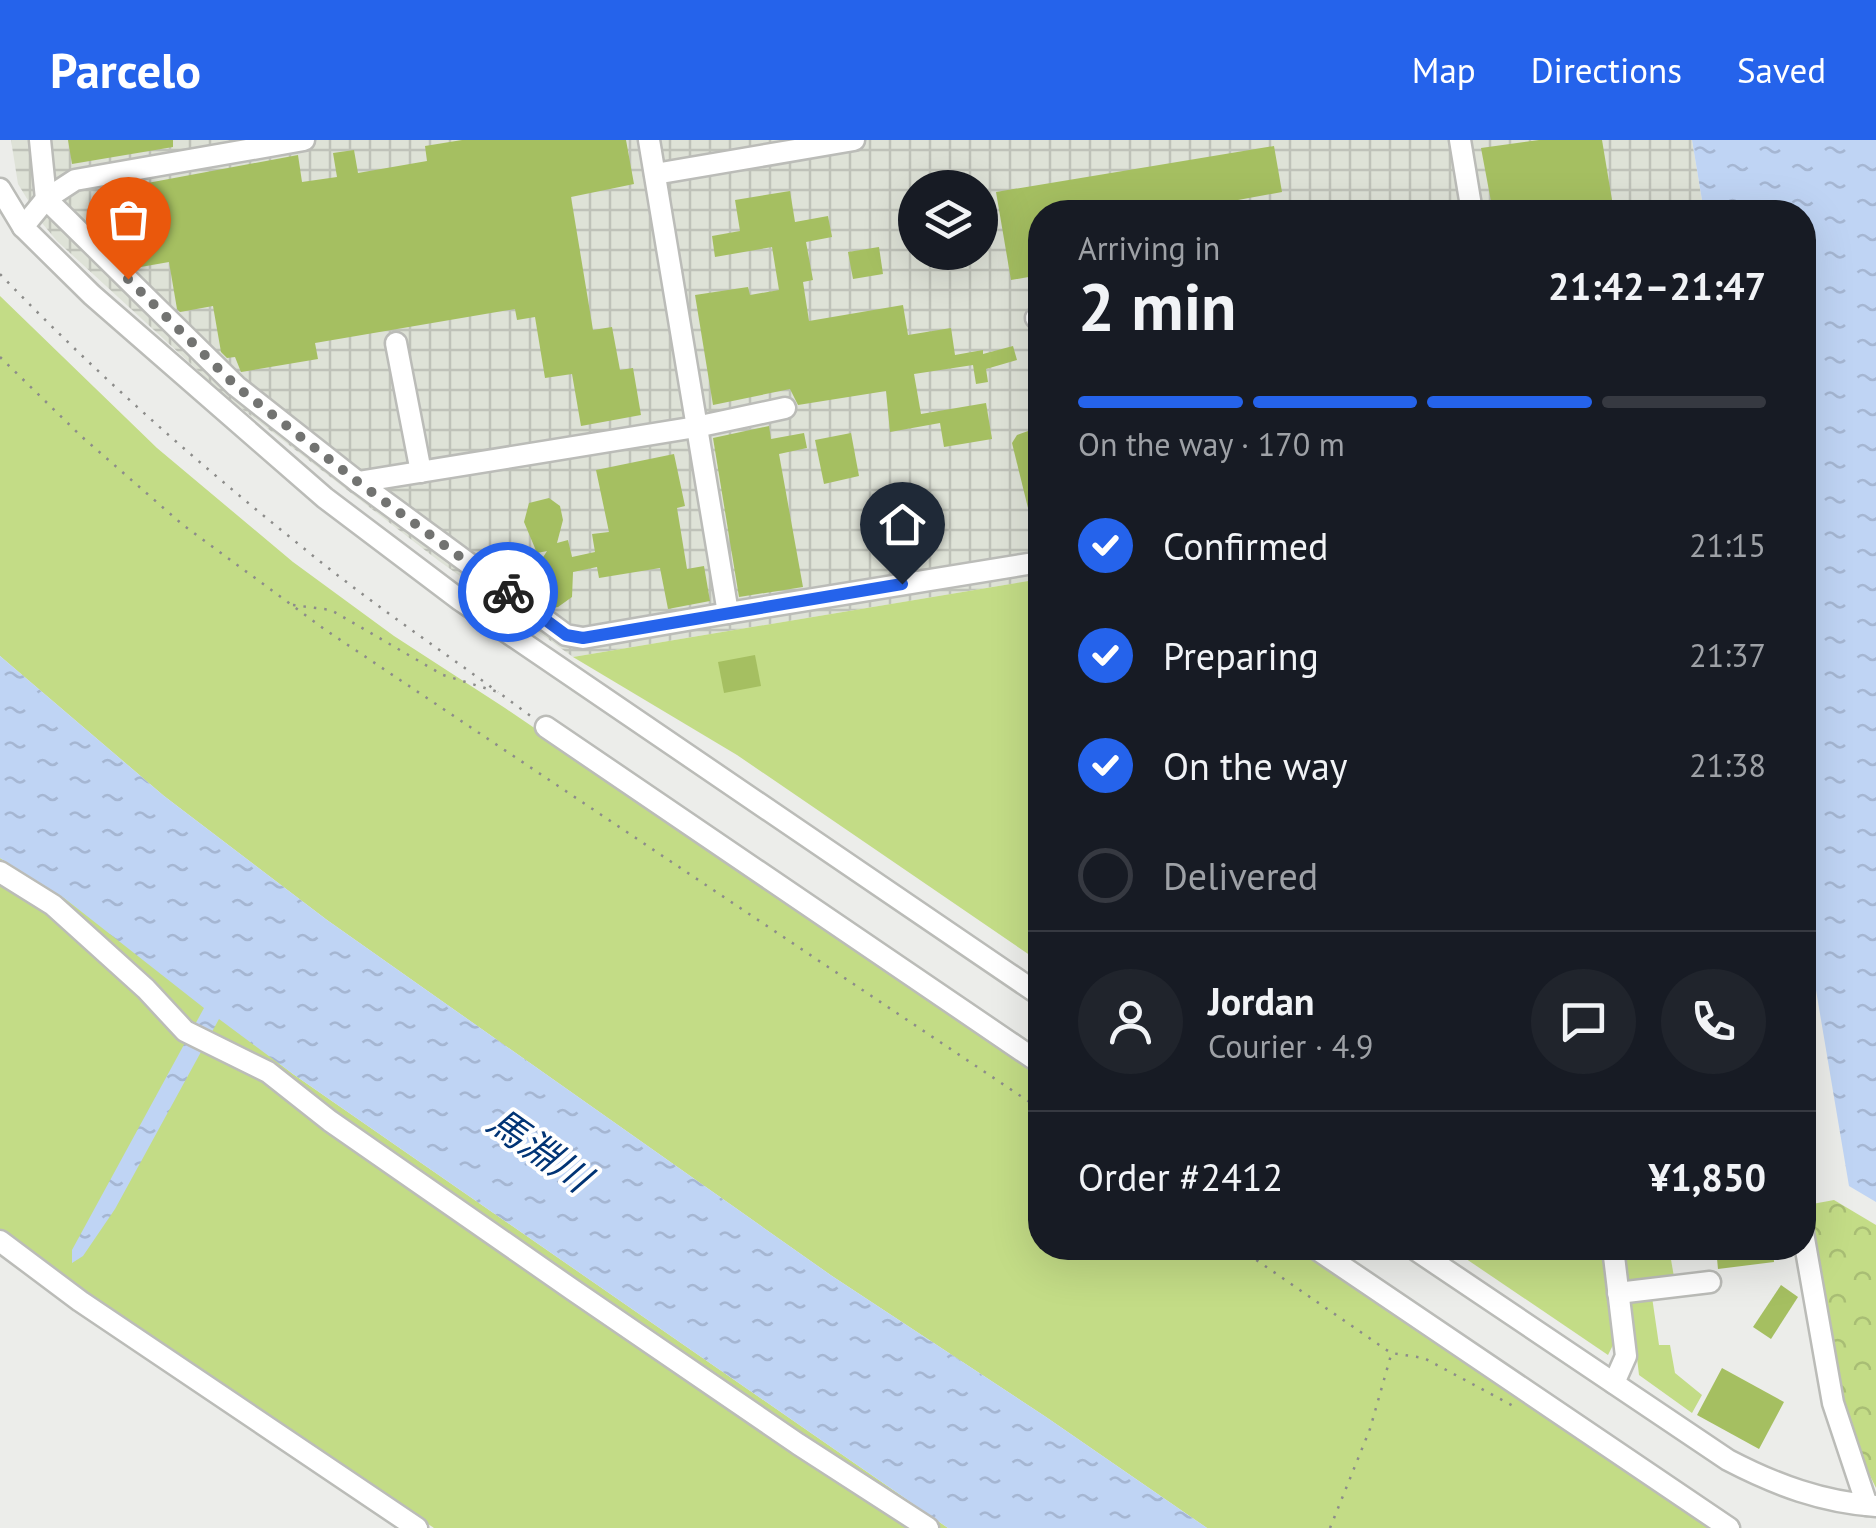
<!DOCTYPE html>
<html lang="en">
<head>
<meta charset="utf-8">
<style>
	body { margin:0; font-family:"PT Sans","Noto Sans JP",sans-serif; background:#20242c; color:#f1f3f6; height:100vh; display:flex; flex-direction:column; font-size:38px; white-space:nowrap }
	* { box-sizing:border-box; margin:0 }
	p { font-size:32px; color:#9ea1a6 }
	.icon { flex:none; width:55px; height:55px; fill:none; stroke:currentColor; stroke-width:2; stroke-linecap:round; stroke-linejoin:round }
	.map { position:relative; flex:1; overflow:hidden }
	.details { position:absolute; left:1028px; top:60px; width:788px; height:1060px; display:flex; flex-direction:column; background:#171b24; border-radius:40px; box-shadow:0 10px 40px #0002 }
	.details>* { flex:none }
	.buttons { position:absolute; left:898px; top:30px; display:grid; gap:20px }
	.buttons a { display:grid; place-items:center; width:100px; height:100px; border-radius:50%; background:#171b24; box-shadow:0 10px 40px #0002; font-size:50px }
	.pin { position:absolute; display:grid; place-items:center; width:85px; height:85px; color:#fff; margin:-102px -42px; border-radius:50% 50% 50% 0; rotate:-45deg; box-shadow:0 0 10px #0007 }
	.pin .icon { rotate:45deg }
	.courier { position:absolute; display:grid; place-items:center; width:100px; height:100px; margin:-50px; border:8px solid #2563eb; border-radius:50%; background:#fff; color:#222; box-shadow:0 2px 12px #0007 }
	.summary em { font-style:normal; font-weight:700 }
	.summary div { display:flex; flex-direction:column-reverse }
	.summary { display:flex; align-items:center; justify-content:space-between; height:170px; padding:0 50px }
	h1 { font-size:65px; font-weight:700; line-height:75px }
	.bar { display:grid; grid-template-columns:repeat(4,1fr); gap:15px 10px; align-content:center; height:120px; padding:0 50px }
	.bar i { height:12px; border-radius:8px; background:#363941 }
	.bar .active { background:#2563eb }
	.bar p { grid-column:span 4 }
	.line { display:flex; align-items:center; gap:25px; padding:0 50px; border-top:2px solid #363941 }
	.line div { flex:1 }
	.round { display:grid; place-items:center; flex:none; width:105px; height:105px; border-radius:52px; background:#20242c }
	ol { padding:0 50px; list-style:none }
	li { display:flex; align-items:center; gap:30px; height:110px }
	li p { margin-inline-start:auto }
	li .icon { padding:10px; border-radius:50%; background:#2563eb; color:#fff; stroke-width:4 }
	li:last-child { color:#9ea1a6 }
	li i { width:55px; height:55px; border:5px solid #363941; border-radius:50% }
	header { display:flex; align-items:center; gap:60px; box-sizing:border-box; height:140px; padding:0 50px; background:#2563eb; color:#fff }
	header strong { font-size:48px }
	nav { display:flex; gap:55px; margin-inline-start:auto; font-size:35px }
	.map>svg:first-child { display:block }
	.industrial { fill:url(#industrial-grid); fill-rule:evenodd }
	.grass { fill:#c3dc86 }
	.forest { fill:url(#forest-crowns) }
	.water { fill:url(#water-ripples) }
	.building { fill:#a5bf61 }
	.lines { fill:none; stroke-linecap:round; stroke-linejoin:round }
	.minor-casing { stroke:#bbbcb8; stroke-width:25 }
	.path { stroke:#8c8c8a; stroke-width:2.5; stroke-dasharray:2.5 8; stroke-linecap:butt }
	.minor { stroke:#fff; stroke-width:20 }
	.done { stroke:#727371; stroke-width:10; stroke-dasharray:0 18 }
	.route { stroke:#2563eb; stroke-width:12 }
	.labels { text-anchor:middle; stroke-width:8; stroke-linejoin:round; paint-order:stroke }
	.water-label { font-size:38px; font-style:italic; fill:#013475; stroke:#fff }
</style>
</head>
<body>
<header>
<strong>Parcelo</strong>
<nav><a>Map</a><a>Directions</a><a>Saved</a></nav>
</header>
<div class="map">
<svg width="1876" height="1388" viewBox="0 0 1876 1388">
	<defs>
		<pattern id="industrial-grid" width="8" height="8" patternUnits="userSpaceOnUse" patternTransform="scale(2.5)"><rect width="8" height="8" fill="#dee2d7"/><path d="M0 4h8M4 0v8" fill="none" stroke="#bfc2b9"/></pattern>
		<pattern id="forest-crowns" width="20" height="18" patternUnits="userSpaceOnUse" patternTransform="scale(2.5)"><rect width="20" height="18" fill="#c3dc86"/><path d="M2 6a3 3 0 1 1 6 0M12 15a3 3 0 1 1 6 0" fill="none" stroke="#a8bd74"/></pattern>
		<pattern id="water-ripples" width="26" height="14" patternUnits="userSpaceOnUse" patternTransform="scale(2.5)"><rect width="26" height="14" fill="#bfd4f4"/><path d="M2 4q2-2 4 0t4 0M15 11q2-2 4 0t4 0" fill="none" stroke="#a5b6d2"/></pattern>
	</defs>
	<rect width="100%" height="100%" fill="#ecedea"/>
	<path class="industrial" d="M11,0h1681l12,72h-664v367l-467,78 -134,-96 -211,-163 -171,-157 -15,-18 -24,-39zM915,48h65v64h-65z"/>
	<g class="grass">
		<polygon points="0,156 157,308 293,422 394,496 505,568 1040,932 1040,1108 1300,1108 1717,1388 1207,1388 1046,1277 832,1136 327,780 164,656 0,516"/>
		<polygon points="1040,439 1040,785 1037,790 1040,793 1040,815 1037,820 737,615 573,517"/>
		<polygon points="0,718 64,757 293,934 948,1388 434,1388 63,1139 0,1091"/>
		<polygon points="1450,1108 1602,1108 1615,1201 1608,1215"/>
		<polygon points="1623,1108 1669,1108 1674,1137 1631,1142 1626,1136"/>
		<polygon points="1652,1157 1659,1205 1670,1205 1675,1233 1702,1255 1692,1273 1639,1235 1630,1158"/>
	</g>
	<polygon class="forest" points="1834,1060 1876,1085 1876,1348 1860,1315 1841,1261 1807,1065"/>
	<g class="water">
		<polygon points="1692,0 1876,0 1876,1062 1849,1046 1803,773 1802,72 1704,72"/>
		<polygon points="0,516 164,656 327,780 832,1136 1046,1277 1207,1388 948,1388 293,934 219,879 115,1069 83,1116 72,1123 72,1110 204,868 64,758 0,718"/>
	</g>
	<g class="building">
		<polygon points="68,0 173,0 173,7 72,24"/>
		<polygon points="462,0 626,0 634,44 571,57 593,190 612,187 620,230 633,228 641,275 581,286 572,234 545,238 535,177 517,180 515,169 315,203 318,219 241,232 235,217 227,218 221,212 213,166 180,172 177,169 169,122 135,128 131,123 128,106 115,108 109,102 104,70 129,66 126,47 298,15 302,42 337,37 333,13 354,10 358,33 427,21 425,6"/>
		<polygon points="1539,0 1602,0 1614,72 1493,72 1481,8"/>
		<polygon points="1274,6 1282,52 1238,60 1241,72 1040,72 1040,135 1011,140 996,52"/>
		<polygon points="790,51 795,82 828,76 832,97 806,102 813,140 803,142 809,181 903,165 908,195 951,188 955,215 983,210 983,214 1013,206 1017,220 986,229 988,242 976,244 973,225 914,234 921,274 986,263 992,299 944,307 940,283 890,292 886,251 798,265 790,249 713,265 695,155 748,147 750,155 779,150 772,107 715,117 712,96 740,91 735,60"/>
		<polygon points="879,107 883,134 853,139 848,112"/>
		<polygon points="769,286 771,299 804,293 807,308 779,314 803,447 739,457 713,298"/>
		<polygon points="1028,291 1040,296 1040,366 1028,368 1012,303 1017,295"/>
		<polygon points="851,293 859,336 824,344 815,300"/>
		<polygon points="674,314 685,366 677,368 687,429 704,426 710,461 668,469 660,428 599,438 597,427 573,432 572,457 558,467 552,468 531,452 531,436 547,411 537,413 524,382 529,363 549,358 560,366 563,380 557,403 568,400 572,417 595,412 592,394 609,392 596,330"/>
		<polygon points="755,515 761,546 724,553 718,522"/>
		<polygon points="1716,1108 1773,1108 1774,1122 1718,1129"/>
		<polygon points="1781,1145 1798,1157 1771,1199 1753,1187"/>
		<polygon points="1722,1228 1784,1262 1759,1309 1697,1275"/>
	</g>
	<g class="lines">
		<defs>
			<g id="minor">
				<polyline points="40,0 46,59 236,246 358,342 566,495 583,498 728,473"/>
				<polyline points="649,0 728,473 1040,422"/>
				<polyline points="1460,0 1472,72"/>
				<polyline points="655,34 854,0"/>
				<polyline points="0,49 23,87 92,155 325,358 460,460 1040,855"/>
				<polyline points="23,87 46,59 75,40 304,0"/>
				<polyline points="1036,178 1040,177"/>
				<polyline points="396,203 421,332"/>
				<polyline points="358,342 696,287 785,268"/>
				<polyline points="546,587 1040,923"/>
				<polyline points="0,732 53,765 146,849 185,891 268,932 330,981 573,1150 798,1304 928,1388"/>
				<polyline points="1802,1087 1833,1263 1867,1365"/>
				<polyline points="0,1101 80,1161 417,1388"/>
				<polyline points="1315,1108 1729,1388"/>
				<path d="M1413,1108l315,212c48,25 94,42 148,46"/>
				<polyline points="1613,1108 1626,1216 1614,1243"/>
				<polyline points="1618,1153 1710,1142"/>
			</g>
		</defs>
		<use href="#minor" class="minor-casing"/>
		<g class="path">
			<path d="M0,134c94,98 195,187 301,272 63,52 131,98 197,146"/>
			<polyline points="0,217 81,296 183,385 327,491 1040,969"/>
			<polyline points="293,465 331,470 443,535 498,552 532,577"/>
			<polyline points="1239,1108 1391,1213 1424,1218 1517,1268"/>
			<polyline points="1330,1388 1370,1289 1391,1215"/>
		</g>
		<use href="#minor" class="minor"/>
	</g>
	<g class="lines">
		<polyline class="done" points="128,139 236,246 358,342 508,452"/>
		<polyline class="route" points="508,452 566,495 583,498 902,444"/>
	</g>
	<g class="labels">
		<g class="water-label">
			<text transform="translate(539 1010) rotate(35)" y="13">馬淵川</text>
		</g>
	</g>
</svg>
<div class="buttons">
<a><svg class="icon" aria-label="layers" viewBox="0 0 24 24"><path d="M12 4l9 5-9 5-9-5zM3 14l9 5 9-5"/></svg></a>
</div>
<div class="pin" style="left:128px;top:139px;background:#ea580c"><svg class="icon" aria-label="bag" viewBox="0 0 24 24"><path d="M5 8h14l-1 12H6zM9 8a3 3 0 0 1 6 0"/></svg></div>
<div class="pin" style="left:902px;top:444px;background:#1f2937"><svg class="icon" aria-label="home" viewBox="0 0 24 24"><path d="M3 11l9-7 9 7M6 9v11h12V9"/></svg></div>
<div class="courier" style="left:508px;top:452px"><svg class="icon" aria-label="bike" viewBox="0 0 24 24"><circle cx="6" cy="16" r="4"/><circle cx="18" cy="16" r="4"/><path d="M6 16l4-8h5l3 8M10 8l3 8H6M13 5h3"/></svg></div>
<section class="details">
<div class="summary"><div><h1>2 min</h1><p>Arriving in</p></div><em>21:42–21:47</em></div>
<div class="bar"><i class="active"></i><i class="active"></i><i class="active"></i><i></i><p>On the way · 170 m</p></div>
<ol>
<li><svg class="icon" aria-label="check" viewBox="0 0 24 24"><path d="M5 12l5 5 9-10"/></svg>Confirmed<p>21:15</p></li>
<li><svg class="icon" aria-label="check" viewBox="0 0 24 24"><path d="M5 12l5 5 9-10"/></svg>Preparing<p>21:37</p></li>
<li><svg class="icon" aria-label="check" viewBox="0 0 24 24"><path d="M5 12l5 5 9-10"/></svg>On the way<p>21:38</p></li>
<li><i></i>Delivered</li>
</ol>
<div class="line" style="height:180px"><a class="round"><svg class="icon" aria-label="person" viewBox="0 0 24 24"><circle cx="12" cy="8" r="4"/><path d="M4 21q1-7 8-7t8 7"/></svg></a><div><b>Jordan</b><p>Courier · 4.9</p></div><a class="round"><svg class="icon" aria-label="chat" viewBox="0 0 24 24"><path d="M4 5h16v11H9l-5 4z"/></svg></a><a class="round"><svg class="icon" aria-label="phone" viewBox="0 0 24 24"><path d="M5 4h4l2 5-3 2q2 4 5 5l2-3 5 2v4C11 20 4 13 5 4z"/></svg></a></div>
<div class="line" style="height:130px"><div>Order #2412</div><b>¥1,850</b></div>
</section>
</div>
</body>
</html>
